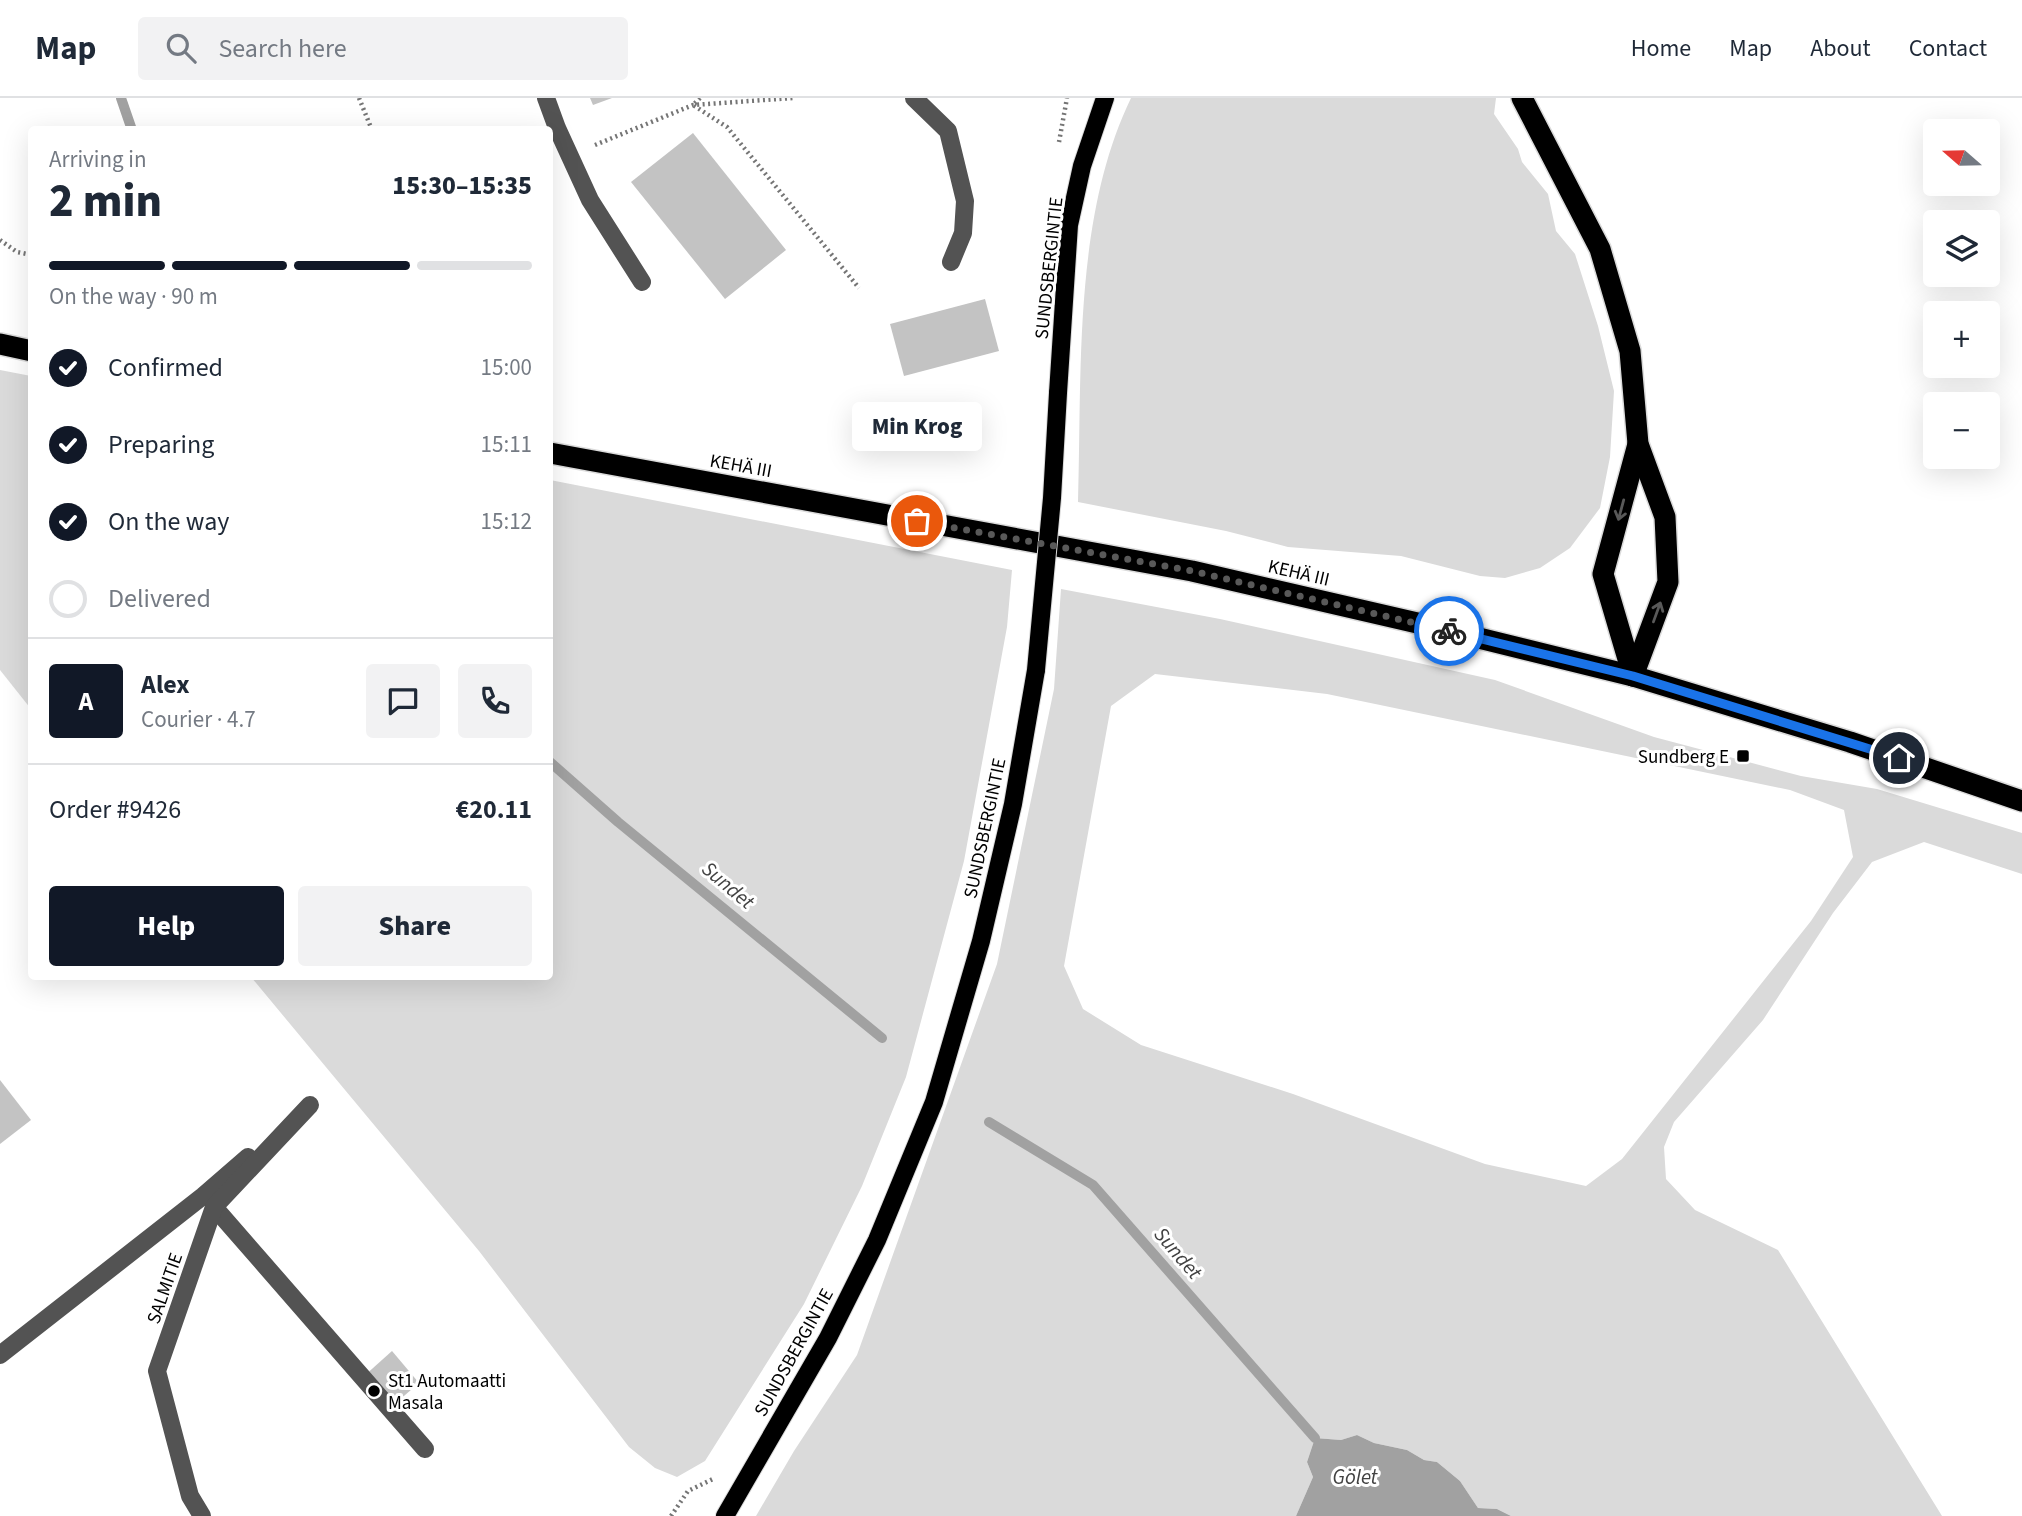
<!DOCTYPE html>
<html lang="en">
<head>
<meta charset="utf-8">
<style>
	body { margin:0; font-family:"Source Sans 3",sans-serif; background:#f2f2f3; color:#1f2937; height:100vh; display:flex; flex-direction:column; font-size:26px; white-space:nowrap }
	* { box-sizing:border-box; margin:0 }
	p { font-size:23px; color:#747a83 }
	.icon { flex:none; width:38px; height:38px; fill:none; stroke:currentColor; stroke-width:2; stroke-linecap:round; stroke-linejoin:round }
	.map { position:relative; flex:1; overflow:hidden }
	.details { position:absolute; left:28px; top:28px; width:525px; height:854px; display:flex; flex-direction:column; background:#fff; border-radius:7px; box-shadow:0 7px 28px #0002 }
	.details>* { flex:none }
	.needle { width:46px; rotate:290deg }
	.fabs { position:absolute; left:1923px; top:21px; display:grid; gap:14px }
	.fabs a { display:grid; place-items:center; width:77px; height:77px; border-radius:7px; background:#fff; box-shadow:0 7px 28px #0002; font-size:35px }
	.pin { position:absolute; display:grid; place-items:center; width:60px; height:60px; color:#fff; margin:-30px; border:4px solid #fff; border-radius:50%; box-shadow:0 2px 7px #0007 }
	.courier { position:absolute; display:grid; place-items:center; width:70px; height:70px; margin:-35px; border:5px solid #1a73e8; border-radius:50%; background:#fff; color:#222; box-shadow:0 2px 9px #0007 }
	.bubble { position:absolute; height:49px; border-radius:7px; background:#fff; box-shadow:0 7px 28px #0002; font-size:23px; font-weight:800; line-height:49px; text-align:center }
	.overview em { font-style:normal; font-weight:800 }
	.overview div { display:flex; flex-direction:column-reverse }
	.overview { display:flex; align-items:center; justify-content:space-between; height:119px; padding:0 21px }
	h1 { font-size:46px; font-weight:800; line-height:52px }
	.bar { display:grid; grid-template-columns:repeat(4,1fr); gap:10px 7px; align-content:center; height:84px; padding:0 21px }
	.bar i { height:9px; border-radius:5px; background:#e0e1e3 }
	.bar .active { background:#111827 }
	.bar p { grid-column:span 4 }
	.line { display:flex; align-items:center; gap:18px; padding:0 21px; border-top:2px solid #e0e1e3 }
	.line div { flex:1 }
	.round { display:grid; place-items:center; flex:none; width:74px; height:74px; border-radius:7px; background:#f2f2f3 }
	ol { padding:0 21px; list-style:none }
	li { display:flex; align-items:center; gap:21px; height:77px }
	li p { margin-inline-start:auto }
	li .icon { padding:7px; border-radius:50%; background:#111827; color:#fff; stroke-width:4 }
	li:last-child { color:#747a83 }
	li i { width:38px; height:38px; border:4px solid #e0e1e3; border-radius:50% }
	.primary-button { display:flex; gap:14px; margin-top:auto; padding:14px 21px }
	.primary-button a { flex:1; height:80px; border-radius:7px; background:#111827; color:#fff; font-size:28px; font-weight:800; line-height:80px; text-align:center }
	.primary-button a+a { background:#f2f2f3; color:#1f2937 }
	header { display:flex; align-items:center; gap:42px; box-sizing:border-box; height:98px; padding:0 35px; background:#fff; border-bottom:2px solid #e0e1e3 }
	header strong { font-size:33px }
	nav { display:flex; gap:38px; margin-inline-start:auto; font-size:24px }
	.search { width:490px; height:63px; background:#f2f2f3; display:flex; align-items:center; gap:18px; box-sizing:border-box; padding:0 24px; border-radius:7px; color:#747a83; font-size:26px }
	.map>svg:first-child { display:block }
	.green { fill:#dadada; fill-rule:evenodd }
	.water { fill:#a1a1a1 }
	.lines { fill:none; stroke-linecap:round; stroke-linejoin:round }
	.stream { stroke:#a1a1a1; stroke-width:10 }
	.building { fill:#c3c3c3 }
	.major-casing { stroke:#dbdbdb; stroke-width:20 }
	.highway-casing { stroke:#dbdbdb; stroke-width:24 }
	.path { stroke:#757575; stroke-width:4.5; stroke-dasharray:2 3.5; stroke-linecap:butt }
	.minor { stroke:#535353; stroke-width:18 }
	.major { stroke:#000; stroke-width:18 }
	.highway { stroke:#000; stroke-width:21 }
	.major-bridge-casing { stroke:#dbdbdb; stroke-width:20; stroke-linecap:butt }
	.major-bridge { stroke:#000; stroke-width:18 }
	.oneway { stroke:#595959 }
	.done { stroke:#595959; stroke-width:7; stroke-dasharray:0 12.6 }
	.route { stroke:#1a73e8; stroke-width:9 }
	.poi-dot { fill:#000; stroke:#fff; stroke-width:2.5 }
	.labels { text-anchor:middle; stroke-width:6; stroke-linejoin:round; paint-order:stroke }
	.street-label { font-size:19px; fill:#000; stroke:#fff }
	.poi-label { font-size:19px; fill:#000; stroke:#fff; text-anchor:end }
	.water-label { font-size:21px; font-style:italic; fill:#424242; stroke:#fff }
</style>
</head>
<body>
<header>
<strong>Map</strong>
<div class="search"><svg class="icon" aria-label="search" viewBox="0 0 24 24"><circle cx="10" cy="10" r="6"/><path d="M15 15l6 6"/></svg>Search here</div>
<nav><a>Home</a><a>Map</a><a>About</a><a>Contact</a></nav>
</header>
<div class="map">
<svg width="2022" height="1418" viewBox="0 0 2022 1418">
	<rect width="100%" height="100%" fill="#fff"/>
	<g class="green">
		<path d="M1131,0h365l-2,16 24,35 4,13 26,32 8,37 19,23 23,72 16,65 -4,66 -10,51 -30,40 -30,20 -35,10 -25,-2 -79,-20 -113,-9 -62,-16 -148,-29c4,-130 -5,-284 53,-404z"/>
		<polygon points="0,272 31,278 31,611 0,572"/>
		<polygon points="550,382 1012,472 1007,529 964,763 906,979 862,1088 804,1206 705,1363 677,1379 655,1370 629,1349 479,1153 251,879 550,878"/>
		<path d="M1061,491l159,30 275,61 159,57 147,39 76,13 145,44v41l-98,-32 -52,20 -39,51 -70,107 -89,102 -10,25 2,32 29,31 83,40 164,266h-431l-14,-7 -19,-1 -18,-27 -23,-19 -13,-2 -17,-10 -33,-7 -17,-8 -16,5 -26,-2 -8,24 6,15 -17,39h-540l38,-65 63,-96 140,-391 57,-275zM1155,576l172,20 463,96 54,20 9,47 -42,64 -189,238 -36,27 -101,-22 -192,-70 -152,-49 -58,-36 -19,-43 47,-260z"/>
	</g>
	<polygon class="water" points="1357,1337 1374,1345 1407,1352 1424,1362 1437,1364 1460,1383 1478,1410 1497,1411 1511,1418 1296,1418 1313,1379 1307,1364 1315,1340 1341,1342"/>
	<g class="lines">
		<g class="stream">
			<polyline points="121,0 132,32"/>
			<polyline points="550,664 618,724 882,940"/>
			<polyline points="989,1024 1093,1087 1315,1340"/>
		</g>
	</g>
	<g class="building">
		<polygon points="590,0 612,0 593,7"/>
		<polygon points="693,35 786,152 725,201 631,84"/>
		<polygon points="985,201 999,253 904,278 890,226"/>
		<polygon points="0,982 31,1022 0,1046"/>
		<polygon points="392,1253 419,1285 390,1310 363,1279"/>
	</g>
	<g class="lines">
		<defs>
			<g id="major">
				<polyline points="1058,295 1069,127 1082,68 1105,0"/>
				<polyline points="725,1418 828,1240 877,1142 934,1004 981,843 1013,706 1036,572"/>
			</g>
			<g id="highway">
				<polyline points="1522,0 1600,151 1630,253 1638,346 1665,419 1668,484 1633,578"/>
				<polyline points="0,246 32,253"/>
				<polyline points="550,355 1192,473 1426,527 1633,578 1850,644 2022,703"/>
				<polyline points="1633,578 1603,476 1638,346"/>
			</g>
		</defs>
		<use href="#major" class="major-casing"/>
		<use href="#highway" class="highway-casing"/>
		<g class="path">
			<polyline points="359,0 372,32"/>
			<polyline points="700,0 693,7 727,29 859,190"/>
			<polyline points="1059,44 1067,0"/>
			<polyline points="595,47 693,7 793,0"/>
			<polyline points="0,142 17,154 32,157"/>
			<polyline points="671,1418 688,1393 715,1380"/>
		</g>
		<g class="minor">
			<polyline points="546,0 557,30 590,102 642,184"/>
			<polyline points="914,0 948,33 965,103 963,135 951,164"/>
			<polyline points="214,1109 425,1351"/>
			<polyline points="0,1257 203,1098 248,1059"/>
			<polyline points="202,1418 190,1398 157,1273 214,1109 310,1007"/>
		</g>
		<use href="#major" class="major"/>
		<use href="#highway" class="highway"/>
		<defs>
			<polyline id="major-bridge" points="1036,572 1052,400 1058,295"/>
		</defs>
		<use href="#major-bridge" class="major-bridge-casing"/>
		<use href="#major-bridge" class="major-bridge"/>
	</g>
	<defs><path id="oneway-shaft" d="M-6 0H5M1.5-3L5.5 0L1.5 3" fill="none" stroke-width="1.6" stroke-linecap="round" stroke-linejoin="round" transform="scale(1.75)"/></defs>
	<g class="oneway">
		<use href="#oneway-shaft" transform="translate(1621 412) rotate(105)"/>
		<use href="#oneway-shaft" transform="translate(1657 514) rotate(-70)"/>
	</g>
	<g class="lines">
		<polyline class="done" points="917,423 1192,473 1449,533"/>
		<polyline class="route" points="1449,533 1633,578 1899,660"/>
	</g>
	<g class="poi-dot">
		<rect x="1736" y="651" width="14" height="14" rx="3.5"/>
		<circle cx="374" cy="1293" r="7"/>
	</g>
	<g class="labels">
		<g class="street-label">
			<text transform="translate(1048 170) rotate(-84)" y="7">SUNDSBERGINTIE</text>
			<text transform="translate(741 367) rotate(10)" y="7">KEHÄ III</text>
			<text transform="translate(1299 474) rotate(13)" y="7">KEHÄ III</text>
			<text transform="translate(984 730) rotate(-78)" y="7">SUNDSBERGINTIE</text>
			<text transform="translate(164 1190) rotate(-71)" y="7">SALMITIE</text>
			<text transform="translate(793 1254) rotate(-61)" y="7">SUNDSBERGINTIE</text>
		</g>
		<g class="poi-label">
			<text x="1729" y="665">Sundberg E</text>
			<text x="388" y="1289" text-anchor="start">St1 Automaatti<tspan x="388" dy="22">Masala</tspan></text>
		</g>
		<g class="water-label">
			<text transform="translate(728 787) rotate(40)" y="7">Sundet</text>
			<text transform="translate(1178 1155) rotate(49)" y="7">Sundet</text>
			<text x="1355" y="1386">Gölet</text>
		</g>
	</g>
</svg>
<div class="fabs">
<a><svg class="needle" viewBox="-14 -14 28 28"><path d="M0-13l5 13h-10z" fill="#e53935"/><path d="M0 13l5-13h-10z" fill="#747a83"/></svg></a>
<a><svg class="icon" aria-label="layers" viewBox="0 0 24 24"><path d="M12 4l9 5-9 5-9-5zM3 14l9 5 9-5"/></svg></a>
<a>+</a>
<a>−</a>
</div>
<div class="pin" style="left:917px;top:423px;background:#ea580c"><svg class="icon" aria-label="bag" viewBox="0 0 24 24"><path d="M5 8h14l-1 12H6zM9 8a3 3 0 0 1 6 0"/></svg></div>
<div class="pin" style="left:1899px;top:660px;background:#1f2937"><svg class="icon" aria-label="home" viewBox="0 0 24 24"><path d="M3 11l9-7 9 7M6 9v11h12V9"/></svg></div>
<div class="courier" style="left:1449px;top:533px"><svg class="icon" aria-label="bike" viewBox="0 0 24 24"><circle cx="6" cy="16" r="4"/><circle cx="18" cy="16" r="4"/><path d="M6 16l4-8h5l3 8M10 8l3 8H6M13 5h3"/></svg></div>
<div class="bubble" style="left:852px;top:304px;width:130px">Min Krog</div>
<section class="details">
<div class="overview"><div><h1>2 min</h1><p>Arriving in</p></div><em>15:30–15:35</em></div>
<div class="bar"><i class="active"></i><i class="active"></i><i class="active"></i><i></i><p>On the way · 90 m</p></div>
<ol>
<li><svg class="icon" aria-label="check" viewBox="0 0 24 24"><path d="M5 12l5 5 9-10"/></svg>Confirmed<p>15:00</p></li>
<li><svg class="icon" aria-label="check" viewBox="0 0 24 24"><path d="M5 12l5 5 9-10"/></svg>Preparing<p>15:11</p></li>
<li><svg class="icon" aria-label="check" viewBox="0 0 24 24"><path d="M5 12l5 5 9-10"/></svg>On the way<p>15:12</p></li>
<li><i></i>Delivered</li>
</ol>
<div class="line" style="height:126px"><b class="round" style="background:#111827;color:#fff">A</b><div><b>Alex</b><p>Courier · 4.7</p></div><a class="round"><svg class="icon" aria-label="chat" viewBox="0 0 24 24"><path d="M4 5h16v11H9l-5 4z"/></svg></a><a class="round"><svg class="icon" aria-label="phone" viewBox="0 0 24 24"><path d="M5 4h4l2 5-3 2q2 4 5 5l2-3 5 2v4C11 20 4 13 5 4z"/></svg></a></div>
<div class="line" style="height:91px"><div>Order #9426</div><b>€20.11</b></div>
<div class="primary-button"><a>Help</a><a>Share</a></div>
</section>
</div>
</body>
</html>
